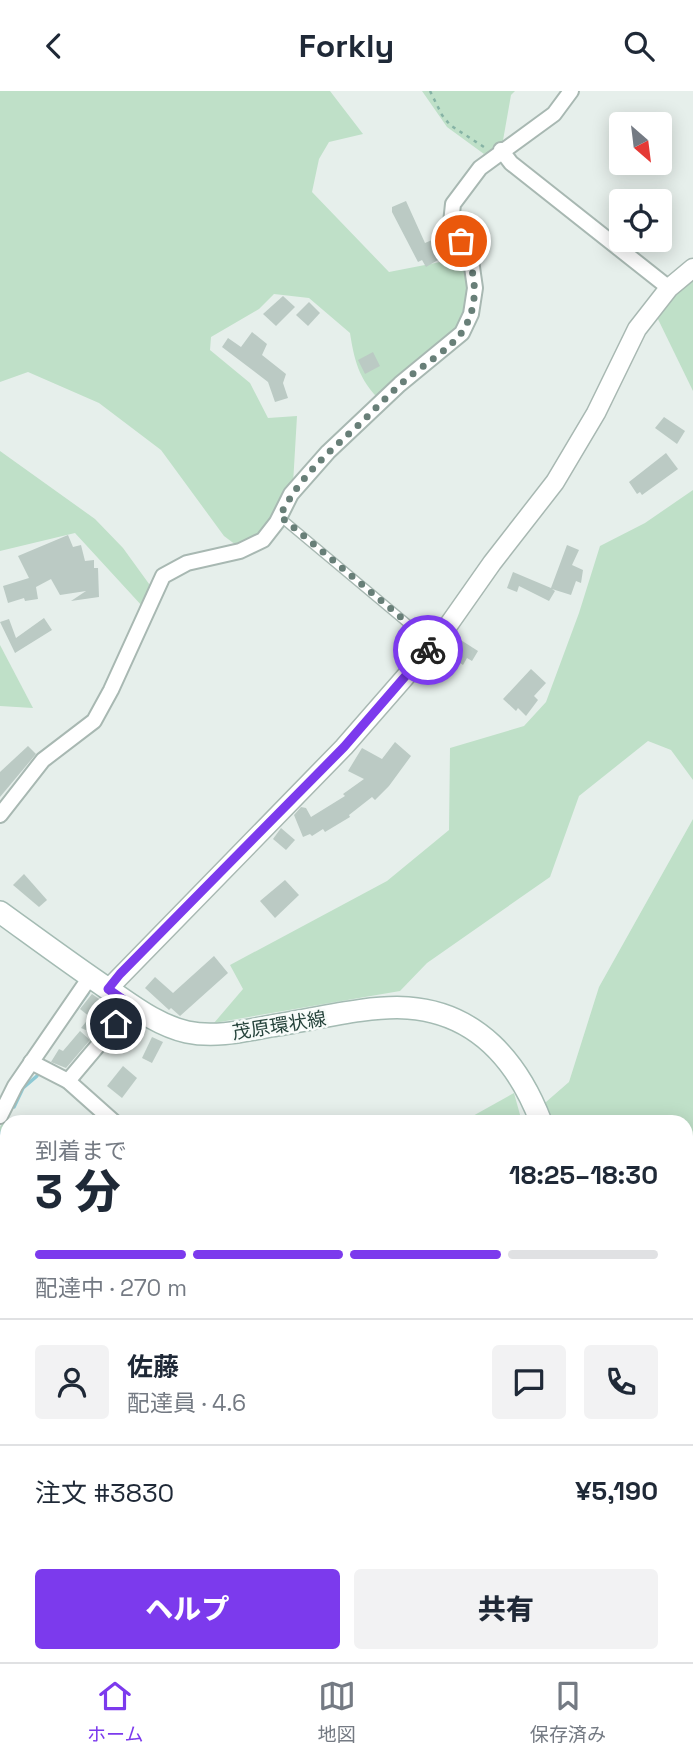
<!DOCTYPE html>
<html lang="ja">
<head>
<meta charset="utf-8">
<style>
	body { margin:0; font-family:"Space Grotesk","Noto Sans JP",sans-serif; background:#f2f2f3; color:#1f2937; height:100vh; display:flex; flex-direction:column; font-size:26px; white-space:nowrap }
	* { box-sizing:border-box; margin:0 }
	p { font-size:23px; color:#747a83 }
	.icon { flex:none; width:38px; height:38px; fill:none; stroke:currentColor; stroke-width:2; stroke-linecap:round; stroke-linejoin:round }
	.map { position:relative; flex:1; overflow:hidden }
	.details { position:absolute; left:0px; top:1024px; width:693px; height:548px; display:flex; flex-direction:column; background:#fff; border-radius:21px 21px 0 0; box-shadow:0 4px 18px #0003 }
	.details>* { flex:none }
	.needle { width:46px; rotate:152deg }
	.tools { position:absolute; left:609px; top:21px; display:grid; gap:14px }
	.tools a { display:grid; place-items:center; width:63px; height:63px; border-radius:7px; background:#fff; box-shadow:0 4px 18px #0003; font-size:35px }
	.pin { position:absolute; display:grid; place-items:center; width:60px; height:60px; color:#fff; margin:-30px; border:4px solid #fff; border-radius:50%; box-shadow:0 2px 7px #0007 }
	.courier { position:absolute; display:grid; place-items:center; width:70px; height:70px; margin:-35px; border:5px solid #7c3aed; border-radius:50%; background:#fff; color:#222; box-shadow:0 2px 9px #0007 }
	.headline em { font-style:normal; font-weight:800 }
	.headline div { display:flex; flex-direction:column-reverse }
	.headline { display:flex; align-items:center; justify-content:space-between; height:119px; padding:0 35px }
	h1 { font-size:46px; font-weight:800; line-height:52px }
	.bar { display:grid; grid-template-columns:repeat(4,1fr); gap:10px 7px; align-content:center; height:84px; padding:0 35px }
	.bar i { height:9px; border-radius:5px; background:#e0e1e3 }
	.bar .current { background:#7c3aed }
	.bar p { grid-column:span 4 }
	.line { display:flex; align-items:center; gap:18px; padding:0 35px; border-top:2px solid #e0e1e3 }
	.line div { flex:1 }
	.round { display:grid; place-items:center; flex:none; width:74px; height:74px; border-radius:7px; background:#f2f2f3 }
	.action { display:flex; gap:14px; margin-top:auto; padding:14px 35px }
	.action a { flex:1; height:80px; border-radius:7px; background:#7c3aed; color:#fff; font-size:28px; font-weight:800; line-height:80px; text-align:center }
	.action a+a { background:#f2f2f3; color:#1f2937 }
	header { display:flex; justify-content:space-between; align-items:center; height:91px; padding:0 35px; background:#fff; font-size:32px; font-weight:800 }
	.tabs { display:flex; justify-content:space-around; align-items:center; height:98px; border-top:2px solid #e0e1e3; background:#fff; font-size:19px; color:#747a83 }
	.tabs a { display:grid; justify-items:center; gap:4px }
	.tabs .current { color:#7c3aed }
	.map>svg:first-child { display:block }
	.green { fill:#bfe0c8 }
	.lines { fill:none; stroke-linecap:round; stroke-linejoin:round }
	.stream { stroke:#8ec9d4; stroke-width:3.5 }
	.building { fill:#bbcac4 }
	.service-casing { stroke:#a8b8b2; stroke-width:10 }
	.minor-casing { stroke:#a8b8b2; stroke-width:18 }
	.tertiary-casing { stroke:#a8b8b2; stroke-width:21 }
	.secondary-casing { stroke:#a4bbb3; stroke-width:24 }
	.path { stroke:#86b3a5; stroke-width:2.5; stroke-dasharray:3.5 5; stroke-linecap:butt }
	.service { stroke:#fff; stroke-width:7 }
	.minor { stroke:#fff; stroke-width:14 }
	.tertiary { stroke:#fff; stroke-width:18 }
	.secondary { stroke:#fff; stroke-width:21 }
	.done { stroke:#687f78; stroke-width:7; stroke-dasharray:0 12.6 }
	.route { stroke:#7c3aed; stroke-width:9 }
	.labels { text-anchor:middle; stroke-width:5; stroke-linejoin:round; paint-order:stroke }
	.street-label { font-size:19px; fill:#24423a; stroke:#f7fbf9 }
</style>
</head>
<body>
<header><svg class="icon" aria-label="back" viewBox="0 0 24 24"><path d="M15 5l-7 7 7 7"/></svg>Forkly<svg class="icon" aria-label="search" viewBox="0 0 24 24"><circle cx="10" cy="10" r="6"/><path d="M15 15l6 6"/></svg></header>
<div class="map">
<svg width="693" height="1571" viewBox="0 0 693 1571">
	<rect width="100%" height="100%" fill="#e6efeb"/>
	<g class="green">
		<path d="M0,0h330l33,43 -34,8 -10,17 -7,33 77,80 77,-15 5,28 -4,28 -9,19 -79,67c-20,-19 -25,-40 -29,-66l-41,-35 -35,-4 -15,15 -48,28 -1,13 40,33 18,35 29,-2 -4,68 -32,53 -21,11 -16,-12 -63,-86 -62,-47 -71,-31 -28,10z"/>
		<polygon points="422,0 515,0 511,4 502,55 484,63 447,36"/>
		<polygon points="693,185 693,300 655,222"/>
		<polygon points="0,360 95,428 123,457 152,497 143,516 75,442 0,460"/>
		<polygon points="693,399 693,689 671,659 648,650 579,705 550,786 427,872 400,900 214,932 243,898 230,874 387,790 449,739 450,657 524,635 546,611 579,522 600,455 645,432"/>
		<polygon points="0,554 33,617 0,615"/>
		<polygon points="693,728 693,1293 686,1294 686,1031 523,1031 569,991 599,896"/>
		<polygon points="514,1002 522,1031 462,1031"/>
		<polygon points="5,1028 9,1031 7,1515 0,1509 0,1036"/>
		<polygon points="686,1508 693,1509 693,1571 46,1571 44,1565 686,1564"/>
	</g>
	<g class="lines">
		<g class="stream">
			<polyline points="75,920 88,902"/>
			<polyline points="14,1016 23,997 37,985"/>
			<polyline points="0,1045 5,1035"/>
		</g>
	</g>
	<g class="building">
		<polygon points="406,110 425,152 446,143 455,159 426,176 422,169 418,171 392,121 392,116"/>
		<polygon points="283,205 295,216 276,235 263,223"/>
		<polygon points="309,211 320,222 308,235 296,224"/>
		<polygon points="252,241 267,253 262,264 286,283 283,292 288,307 275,311 268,291 222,256 228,247 241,256"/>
		<polygon points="373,261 380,275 365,283 358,269"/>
		<polygon points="664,326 685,340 677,353 655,337"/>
		<polygon points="666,362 678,378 642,404 640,401 637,403 629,391"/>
		<polygon points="68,444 73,456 81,454 85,470 94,469 94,477 98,477 99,506 71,510 86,500 60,504 51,488 36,496 38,508 25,510 24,507 8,512 3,495 29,487 18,465"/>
		<polygon points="567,454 579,459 572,474 583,479 581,492 576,490 571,504 552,498 555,500 549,510 519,495 517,501 507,497 513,481 551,497"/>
		<polygon points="44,527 52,539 15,562 0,531 9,528 16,547"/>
		<polygon points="456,546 478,560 472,570 467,567 463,574 446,562"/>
		<polygon points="531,578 546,592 534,605 538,609 526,625 518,617 516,620 503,608"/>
		<polygon points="395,651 411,665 389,695 375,709 372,706 349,724 350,726 325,741 323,738 312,745 310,743 303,746 294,724 301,716 306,717 311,726 345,705 343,703 364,688 348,680 362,657 382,668"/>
		<polygon points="28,655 36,663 0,706 0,681"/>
		<polygon points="281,737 295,749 286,759 273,748"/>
		<polygon points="24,783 47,809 39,816 13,794"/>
		<polygon points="285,789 299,804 275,827 260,810"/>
		<polygon points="214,865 228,882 180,925 171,917 169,919 145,897 155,886 173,902"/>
		<polygon points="92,903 115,919 95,943 81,937 90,926 80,918"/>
		<polygon points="80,940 90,949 66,977 51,971 59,958 63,960"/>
		<polygon points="152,946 163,951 152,972 142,967"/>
		<polygon points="123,975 137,987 122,1007 107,995"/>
	</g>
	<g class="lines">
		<defs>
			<polyline id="service" points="280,426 432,553"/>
			<g id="minor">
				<polyline points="501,59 511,72 669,197"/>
				<polyline points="0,724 43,669 94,630 111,599 163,485 187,472 240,460 263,449 277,431 291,403 328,361 400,293 462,242 471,223 475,197 471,169 451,132 453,113 480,77 554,23 571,0"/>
				<polyline points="31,971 68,990 114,1031"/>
				<polyline points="68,990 132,914"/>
				<polyline points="0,1025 15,995 90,886"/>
			</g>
			<polyline id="tertiary" points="108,898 344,656 440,546 492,472 555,391 596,322 637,238 669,197 693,177"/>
			<g id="secondary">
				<path d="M0,821c36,26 71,52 108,77 25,17 49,36 79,43 28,6 57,-1 84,-6 41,-6 97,-21 137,-18 69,5 110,54 133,114"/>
				<polyline points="686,1371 693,1381"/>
			</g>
		</defs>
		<use href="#service" class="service-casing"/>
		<use href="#minor" class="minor-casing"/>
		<use href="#tertiary" class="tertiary-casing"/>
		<use href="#secondary" class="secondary-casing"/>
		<polyline class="path" points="430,0 442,24 450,34 487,58"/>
		<use href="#service" class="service"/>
		<use href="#minor" class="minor"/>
		<use href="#tertiary" class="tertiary"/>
		<use href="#secondary" class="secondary"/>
	</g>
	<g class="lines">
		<path class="done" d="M428,559l5,-6 -153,-128c19,-39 51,-66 83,-95 15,-15 30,-31 46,-44 15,-12 43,-30 53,-45 19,-28 14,-63 -1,-91"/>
		<polyline class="route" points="116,933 131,914 108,898 120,883 344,656 428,559"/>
	</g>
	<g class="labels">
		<g class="street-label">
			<text transform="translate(279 934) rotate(-9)" y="7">茂原環状線</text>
		</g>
	</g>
</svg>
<div class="tools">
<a><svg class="needle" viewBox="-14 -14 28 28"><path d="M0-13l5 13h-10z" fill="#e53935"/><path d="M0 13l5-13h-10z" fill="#747a83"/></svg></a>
<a><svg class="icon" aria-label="locate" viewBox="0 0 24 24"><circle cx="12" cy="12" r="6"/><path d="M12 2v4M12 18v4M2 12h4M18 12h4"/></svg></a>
</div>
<div class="pin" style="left:461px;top:150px;background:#ea580c"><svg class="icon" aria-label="bag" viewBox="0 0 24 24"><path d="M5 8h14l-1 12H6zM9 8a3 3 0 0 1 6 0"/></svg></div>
<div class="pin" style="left:116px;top:933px;background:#1f2937"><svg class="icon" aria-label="home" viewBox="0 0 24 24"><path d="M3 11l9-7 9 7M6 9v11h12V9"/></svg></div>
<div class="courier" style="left:428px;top:559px"><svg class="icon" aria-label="bike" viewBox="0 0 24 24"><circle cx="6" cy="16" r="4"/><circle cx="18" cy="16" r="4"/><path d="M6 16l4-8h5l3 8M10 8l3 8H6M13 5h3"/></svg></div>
<section class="details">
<div class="headline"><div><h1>3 分</h1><p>到着まで</p></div><em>18:25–18:30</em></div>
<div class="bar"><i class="current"></i><i class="current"></i><i class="current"></i><i></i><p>配達中 · 270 m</p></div>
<div class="line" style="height:126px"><a class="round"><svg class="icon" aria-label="person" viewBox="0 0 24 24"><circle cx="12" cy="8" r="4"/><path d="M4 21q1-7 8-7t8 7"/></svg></a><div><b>佐藤</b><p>配達員 · 4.6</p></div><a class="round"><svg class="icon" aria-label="chat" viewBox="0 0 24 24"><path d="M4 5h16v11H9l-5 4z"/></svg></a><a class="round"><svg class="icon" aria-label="phone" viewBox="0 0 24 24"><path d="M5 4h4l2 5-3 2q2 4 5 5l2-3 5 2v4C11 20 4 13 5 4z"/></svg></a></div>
<div class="line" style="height:91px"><div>注文 #3830</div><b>¥5,190</b></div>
<div class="action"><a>ヘルプ</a><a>共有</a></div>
</section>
</div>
<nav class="tabs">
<a class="current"><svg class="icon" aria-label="home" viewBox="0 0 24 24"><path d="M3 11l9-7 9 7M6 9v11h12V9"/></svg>ホーム</a>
<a><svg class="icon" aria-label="map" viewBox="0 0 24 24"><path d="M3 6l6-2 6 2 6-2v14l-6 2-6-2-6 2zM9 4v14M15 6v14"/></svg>地図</a>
<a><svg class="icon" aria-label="saved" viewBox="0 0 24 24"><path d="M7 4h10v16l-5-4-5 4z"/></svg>保存済み</a>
</nav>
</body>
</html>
